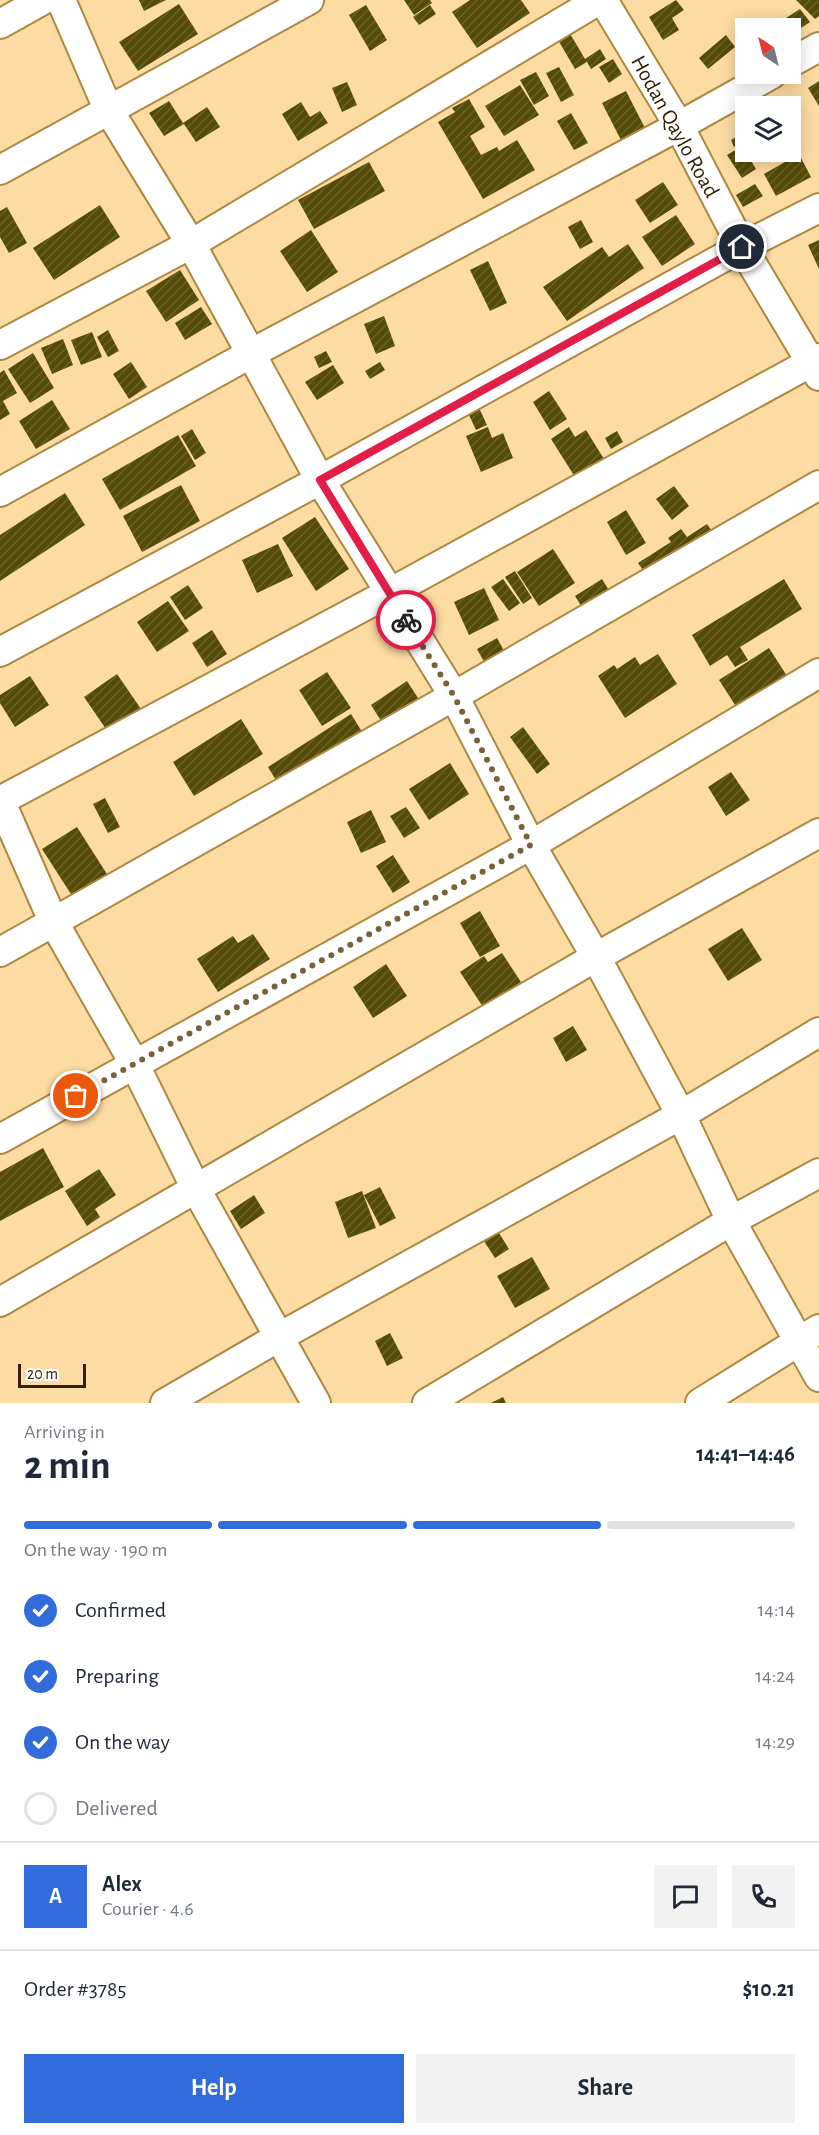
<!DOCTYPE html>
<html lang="en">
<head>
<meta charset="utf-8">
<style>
	body { margin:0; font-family:"Alegreya Sans",sans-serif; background:#f2f2f3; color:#1f2937; height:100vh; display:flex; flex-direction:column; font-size:22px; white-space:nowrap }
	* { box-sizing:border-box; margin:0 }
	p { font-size:20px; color:#747a83 }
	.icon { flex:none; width:33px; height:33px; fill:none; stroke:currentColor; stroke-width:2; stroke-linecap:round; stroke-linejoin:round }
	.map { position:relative; height:1403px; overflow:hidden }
	.sheet { display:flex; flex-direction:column; background:#fff; flex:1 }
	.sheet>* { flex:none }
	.needle { width:39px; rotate:325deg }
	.buttons { position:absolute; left:735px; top:18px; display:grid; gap:12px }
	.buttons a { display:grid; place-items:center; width:66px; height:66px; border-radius:0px; background:#fff; box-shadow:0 3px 15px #0003; font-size:30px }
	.scale { position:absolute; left:18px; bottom:15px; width:68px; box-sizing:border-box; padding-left:6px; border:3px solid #302102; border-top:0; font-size:16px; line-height:21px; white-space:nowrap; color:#302102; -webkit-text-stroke:4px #fff; paint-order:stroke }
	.pin { position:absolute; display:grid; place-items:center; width:51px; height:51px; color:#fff; margin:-26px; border:3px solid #fff; border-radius:50%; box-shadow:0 2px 6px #0007 }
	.courier { position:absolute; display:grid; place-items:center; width:60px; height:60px; margin:-30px; border:4px solid #e11d48; border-radius:50%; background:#fff; color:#222; box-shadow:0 2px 8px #0007 }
	.headline em { font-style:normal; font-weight:700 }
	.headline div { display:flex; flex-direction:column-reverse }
	.headline { display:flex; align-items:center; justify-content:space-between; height:102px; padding:0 24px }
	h1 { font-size:39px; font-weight:700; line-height:45px }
	.bar { display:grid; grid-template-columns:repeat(4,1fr); gap:9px 6px; align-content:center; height:72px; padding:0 24px }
	.bar i { height:8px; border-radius:4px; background:#e0e1e3 }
	.bar .selected { background:#316cda }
	.bar p { grid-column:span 4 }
	.line { display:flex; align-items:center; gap:15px; padding:0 24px; border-top:2px solid #e0e1e3 }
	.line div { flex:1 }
	.round { display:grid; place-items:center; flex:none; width:63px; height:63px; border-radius:0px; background:#f2f2f3 }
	ol { padding:0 24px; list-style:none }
	li { display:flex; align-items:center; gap:18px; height:66px }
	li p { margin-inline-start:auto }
	li .icon { padding:6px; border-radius:50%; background:#316cda; color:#fff; stroke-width:4 }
	li:last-child { color:#747a83 }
	li i { width:33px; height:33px; border:3px solid #e0e1e3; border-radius:50% }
	.cta { display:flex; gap:12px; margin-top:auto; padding:12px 24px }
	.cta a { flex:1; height:69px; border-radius:0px; background:#316cda; color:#fff; font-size:24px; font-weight:700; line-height:69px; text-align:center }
	.cta a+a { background:#f2f2f3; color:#1f2937 }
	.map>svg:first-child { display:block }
	.building { fill:url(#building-hatch) }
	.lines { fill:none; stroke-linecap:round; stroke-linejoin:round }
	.minor-casing { stroke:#ae8840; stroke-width:32 }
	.minor { stroke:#fff; stroke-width:28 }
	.done { stroke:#78623a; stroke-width:6; stroke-dasharray:0 10.8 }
	.route { stroke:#e11d48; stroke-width:8 }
	.labels { text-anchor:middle; stroke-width:6; stroke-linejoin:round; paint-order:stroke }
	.street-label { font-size:22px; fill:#302102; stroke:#fff }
</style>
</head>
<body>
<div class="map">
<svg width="819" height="1403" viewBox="0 0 819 1403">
	<defs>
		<pattern id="building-hatch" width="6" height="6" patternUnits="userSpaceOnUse" patternTransform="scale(1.5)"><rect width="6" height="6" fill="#534b07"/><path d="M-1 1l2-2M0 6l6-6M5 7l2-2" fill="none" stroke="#696229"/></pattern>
	</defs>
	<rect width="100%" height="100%" fill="#fddca3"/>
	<g class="building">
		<polygon points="139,0 166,0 144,11"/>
		<polygon points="404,0 430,0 432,3 414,15"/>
		<polygon points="470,0 521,0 530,13 477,48 452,12"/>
		<polygon points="676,0 684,10 672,18 679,30 663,40 649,17"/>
		<polygon points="796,0 819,0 819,16 815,19"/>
		<polygon points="179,4 198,34 138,71 119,42"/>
		<polygon points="366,5 387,40 370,51 349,15"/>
		<polygon points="430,5 436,14 419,25 413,17"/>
		<polygon points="800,9 810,22 795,32 786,18"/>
		<polygon points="569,32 585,59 600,49 606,59 591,69 587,62 575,69 558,40"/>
		<polygon points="726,35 735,47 708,69 699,58"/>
		<polygon points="613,59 622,74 609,83 599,67"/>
		<polygon points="559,67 574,95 561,102 546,73"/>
		<polygon points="536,72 549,96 534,105 520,80"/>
		<polygon points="819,81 819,106 808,88"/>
		<polygon points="347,82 357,105 342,112 332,88"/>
		<polygon points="520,85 539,115 504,136 485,106"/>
		<polygon points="626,91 646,130 622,142 602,103"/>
		<polygon points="469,99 485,127 470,136 481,155 497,147 499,151 517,140 535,170 483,199 438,122 455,112 452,108"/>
		<polygon points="169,101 183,123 207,107 220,127 196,142 184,124 164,136 149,113"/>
		<polygon points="301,102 310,117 320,111 328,123 298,141 282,114"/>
		<polygon points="571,113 588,143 574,150 557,121"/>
		<polygon points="737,136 741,143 734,147 731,140"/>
		<polygon points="742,146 756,169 742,178 727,155"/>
		<polygon points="799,154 811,177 776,196 764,174"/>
		<polygon points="369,162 385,191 314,229 298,200"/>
		<polygon points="663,182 678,205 650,223 635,200"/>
		<polygon points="755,184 763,196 743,207 736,195"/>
		<polygon points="100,205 120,237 54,280 33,248"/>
		<polygon points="7,207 27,243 9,253 0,237 0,211"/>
		<polygon points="676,215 695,244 662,266 642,237"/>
		<polygon points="581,220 593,242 580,249 568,227"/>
		<polygon points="311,230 338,272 307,292 280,251"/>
		<polygon points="819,240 819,269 808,245"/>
		<polygon points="628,244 644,268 567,321 543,287 602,247 609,257"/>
		<polygon points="488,261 507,303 490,311 470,270"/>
		<polygon points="180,270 199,300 166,322 146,291"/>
		<polygon points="201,307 212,324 185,340 175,323"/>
		<polygon points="384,316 395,346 376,354 364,324"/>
		<polygon points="108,330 119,351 108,357 97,337"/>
		<polygon points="92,332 102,357 81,365 71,340"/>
		<polygon points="63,339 73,365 52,374 41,348"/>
		<polygon points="326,351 332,362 319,368 314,357"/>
		<polygon points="33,353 54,388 30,403 8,369"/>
		<polygon points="131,362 147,387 129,399 113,374"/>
		<polygon points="380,362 385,370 370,379 365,371"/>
		<polygon points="333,365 344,383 317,400 305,382"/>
		<polygon points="4,370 17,393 3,401 10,414 0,420 0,373"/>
		<polygon points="549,391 567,419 550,430 533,402"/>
		<polygon points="52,400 70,429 36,449 19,421"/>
		<polygon points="479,408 487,425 476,430 468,413"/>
		<polygon points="488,427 492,438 503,433 513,458 481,472 466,436"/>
		<polygon points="569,427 575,437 586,430 604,459 575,477 551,439"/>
		<polygon points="192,429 206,453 195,460 181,436"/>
		<polygon points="617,431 623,442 611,449 605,438"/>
		<polygon points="178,435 196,466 120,510 102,479"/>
		<polygon points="181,485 200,521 142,552 123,516"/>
		<polygon points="674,486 689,506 672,520 656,499"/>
		<polygon points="65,493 85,525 0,581 0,535"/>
		<polygon points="626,510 646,543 626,555 607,522"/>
		<polygon points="315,517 349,569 316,591 282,538"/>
		<polygon points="707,524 725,550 659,593 638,563 671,542 668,538 681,529 687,537"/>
		<polygon points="278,544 293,576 257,593 242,560"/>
		<polygon points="553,549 575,583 539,606 517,572"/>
		<polygon points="515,571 532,598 523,604 505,577"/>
		<polygon points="503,579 520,603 509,611 491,587"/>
		<polygon points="602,579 621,610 594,627 575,596"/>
		<polygon points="784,579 802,609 740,647 748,660 735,667 727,655 710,666 692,635"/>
		<polygon points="188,585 203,608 185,620 170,597"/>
		<polygon points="484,588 499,620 469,635 454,602"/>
		<polygon points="168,601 189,631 157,652 137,622"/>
		<polygon points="212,630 227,654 207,667 192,643"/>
		<polygon points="497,638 513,667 493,678 477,649"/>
		<polygon points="769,648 787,676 737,708 719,680"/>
		<polygon points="658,654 677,684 625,718 598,676 614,665 617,669 635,657 640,665"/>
		<polygon points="327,672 351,708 322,726 299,690"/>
		<polygon points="117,674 141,709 108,732 84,697"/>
		<polygon points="30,676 49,705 15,727 0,703 0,695"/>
		<polygon points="407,681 427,712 390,735 371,705"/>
		<polygon points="351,714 369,743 286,797 268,767"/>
		<polygon points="241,719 263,754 194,796 173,762"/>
		<polygon points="523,727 550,764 537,774 510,737"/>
		<polygon points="450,763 469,794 429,820 409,789"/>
		<polygon points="731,772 750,800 726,816 708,787"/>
		<polygon points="105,798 120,827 108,833 93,804"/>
		<polygon points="406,807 420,828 404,838 390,816"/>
		<polygon points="371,810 386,842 361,853 347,822"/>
		<polygon points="77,827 112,882 78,905 42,849"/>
		<polygon points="393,855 410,882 393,893 376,866"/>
		<polygon points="480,911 500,946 480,957 460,923"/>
		<polygon points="742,928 762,960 728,981 708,949"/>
		<polygon points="253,934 270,959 218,992 197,959 233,936 238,943"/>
		<polygon points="502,953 521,982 483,1007 460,972 484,956 488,962"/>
		<polygon points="386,964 407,996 373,1018 353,987"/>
		<polygon points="573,1026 587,1050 566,1062 553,1038"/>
		<polygon points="43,1148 64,1187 0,1221 0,1172"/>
		<polygon points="99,1169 116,1195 95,1209 100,1217 87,1226 65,1191"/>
		<polygon points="380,1187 396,1218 380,1226 364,1195"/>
		<polygon points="362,1191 376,1228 348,1238 335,1202"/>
		<polygon points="254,1195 265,1213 241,1229 230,1211"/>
		<polygon points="494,1225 509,1249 495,1258 480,1235"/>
		<polygon points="532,1257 550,1289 515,1308 497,1276"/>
		<polygon points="390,1333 403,1358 387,1366 375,1341"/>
		<polygon points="503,1397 506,1403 491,1403"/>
	</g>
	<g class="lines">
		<defs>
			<g id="minor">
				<polyline points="61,0 108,109 191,244 320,480 454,696 531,845 596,957 681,1115 731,1221 819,1377"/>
				<polyline points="603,0 679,126 742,247 819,376"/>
				<polyline points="0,24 43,0"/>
				<polyline points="790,63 819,47"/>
				<polyline points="0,170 309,0"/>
				<polyline points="0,345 191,244 599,0"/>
				<polyline points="0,492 252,353 679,126 772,74"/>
				<polyline points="0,652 320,480 742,247 819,208"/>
				<polyline points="0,800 53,921 134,1063 196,1189 316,1403"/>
				<polyline points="0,801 389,593 819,358"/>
				<polyline points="0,952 454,696 819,485"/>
				<polyline points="0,1139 531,845 819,673"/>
				<polyline points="0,1302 596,957 819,833"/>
				<polyline points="165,1403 279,1337 681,1115 819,1032"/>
				<polyline points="427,1403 731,1221 819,1173"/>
				<polyline points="700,1403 819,1329"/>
			</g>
		</defs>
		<use href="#minor" class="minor-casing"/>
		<use href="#minor" class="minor"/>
	</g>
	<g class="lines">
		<polyline class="done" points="76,1096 531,845 454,696 406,620"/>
		<polyline class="route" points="406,620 320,480 742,247"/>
	</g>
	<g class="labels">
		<g class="street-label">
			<text transform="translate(676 126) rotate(61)" y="8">Hodan Qaylo Road</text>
		</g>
	</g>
</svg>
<div class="buttons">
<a><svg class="needle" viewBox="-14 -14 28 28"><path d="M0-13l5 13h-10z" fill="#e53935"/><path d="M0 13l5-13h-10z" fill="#747a83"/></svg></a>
<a><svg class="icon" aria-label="layers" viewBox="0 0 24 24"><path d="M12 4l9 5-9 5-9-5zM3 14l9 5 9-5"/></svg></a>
</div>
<div class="scale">20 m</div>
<div class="pin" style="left:76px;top:1096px;background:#ea580c"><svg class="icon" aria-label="bag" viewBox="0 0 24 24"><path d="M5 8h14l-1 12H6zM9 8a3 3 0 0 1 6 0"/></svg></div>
<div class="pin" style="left:742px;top:247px;background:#1f2937"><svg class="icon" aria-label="home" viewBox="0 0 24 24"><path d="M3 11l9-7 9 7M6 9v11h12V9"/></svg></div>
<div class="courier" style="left:406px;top:620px"><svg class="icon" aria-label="bike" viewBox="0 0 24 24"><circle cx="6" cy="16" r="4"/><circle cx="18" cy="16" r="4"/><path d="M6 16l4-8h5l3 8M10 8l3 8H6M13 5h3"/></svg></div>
</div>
<section class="sheet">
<div class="headline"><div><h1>2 min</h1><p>Arriving in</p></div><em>14:41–14:46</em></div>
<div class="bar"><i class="selected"></i><i class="selected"></i><i class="selected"></i><i></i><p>On the way · 190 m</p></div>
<ol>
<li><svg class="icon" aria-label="check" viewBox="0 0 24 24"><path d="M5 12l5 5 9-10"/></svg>Confirmed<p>14:14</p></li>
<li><svg class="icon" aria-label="check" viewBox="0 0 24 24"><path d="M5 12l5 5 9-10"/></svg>Preparing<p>14:24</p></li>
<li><svg class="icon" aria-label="check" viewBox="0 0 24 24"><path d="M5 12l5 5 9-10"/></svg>On the way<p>14:29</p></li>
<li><i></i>Delivered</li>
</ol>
<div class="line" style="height:108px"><b class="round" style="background:#316cda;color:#fff">A</b><div><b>Alex</b><p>Courier · 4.6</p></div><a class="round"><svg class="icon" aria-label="chat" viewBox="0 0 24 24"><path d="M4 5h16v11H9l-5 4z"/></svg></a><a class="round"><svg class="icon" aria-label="phone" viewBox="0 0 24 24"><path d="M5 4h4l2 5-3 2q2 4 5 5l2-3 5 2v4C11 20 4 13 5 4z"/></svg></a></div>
<div class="line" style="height:78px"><div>Order #3785</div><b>$10.21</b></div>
<div class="cta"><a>Help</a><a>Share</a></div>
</section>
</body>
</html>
